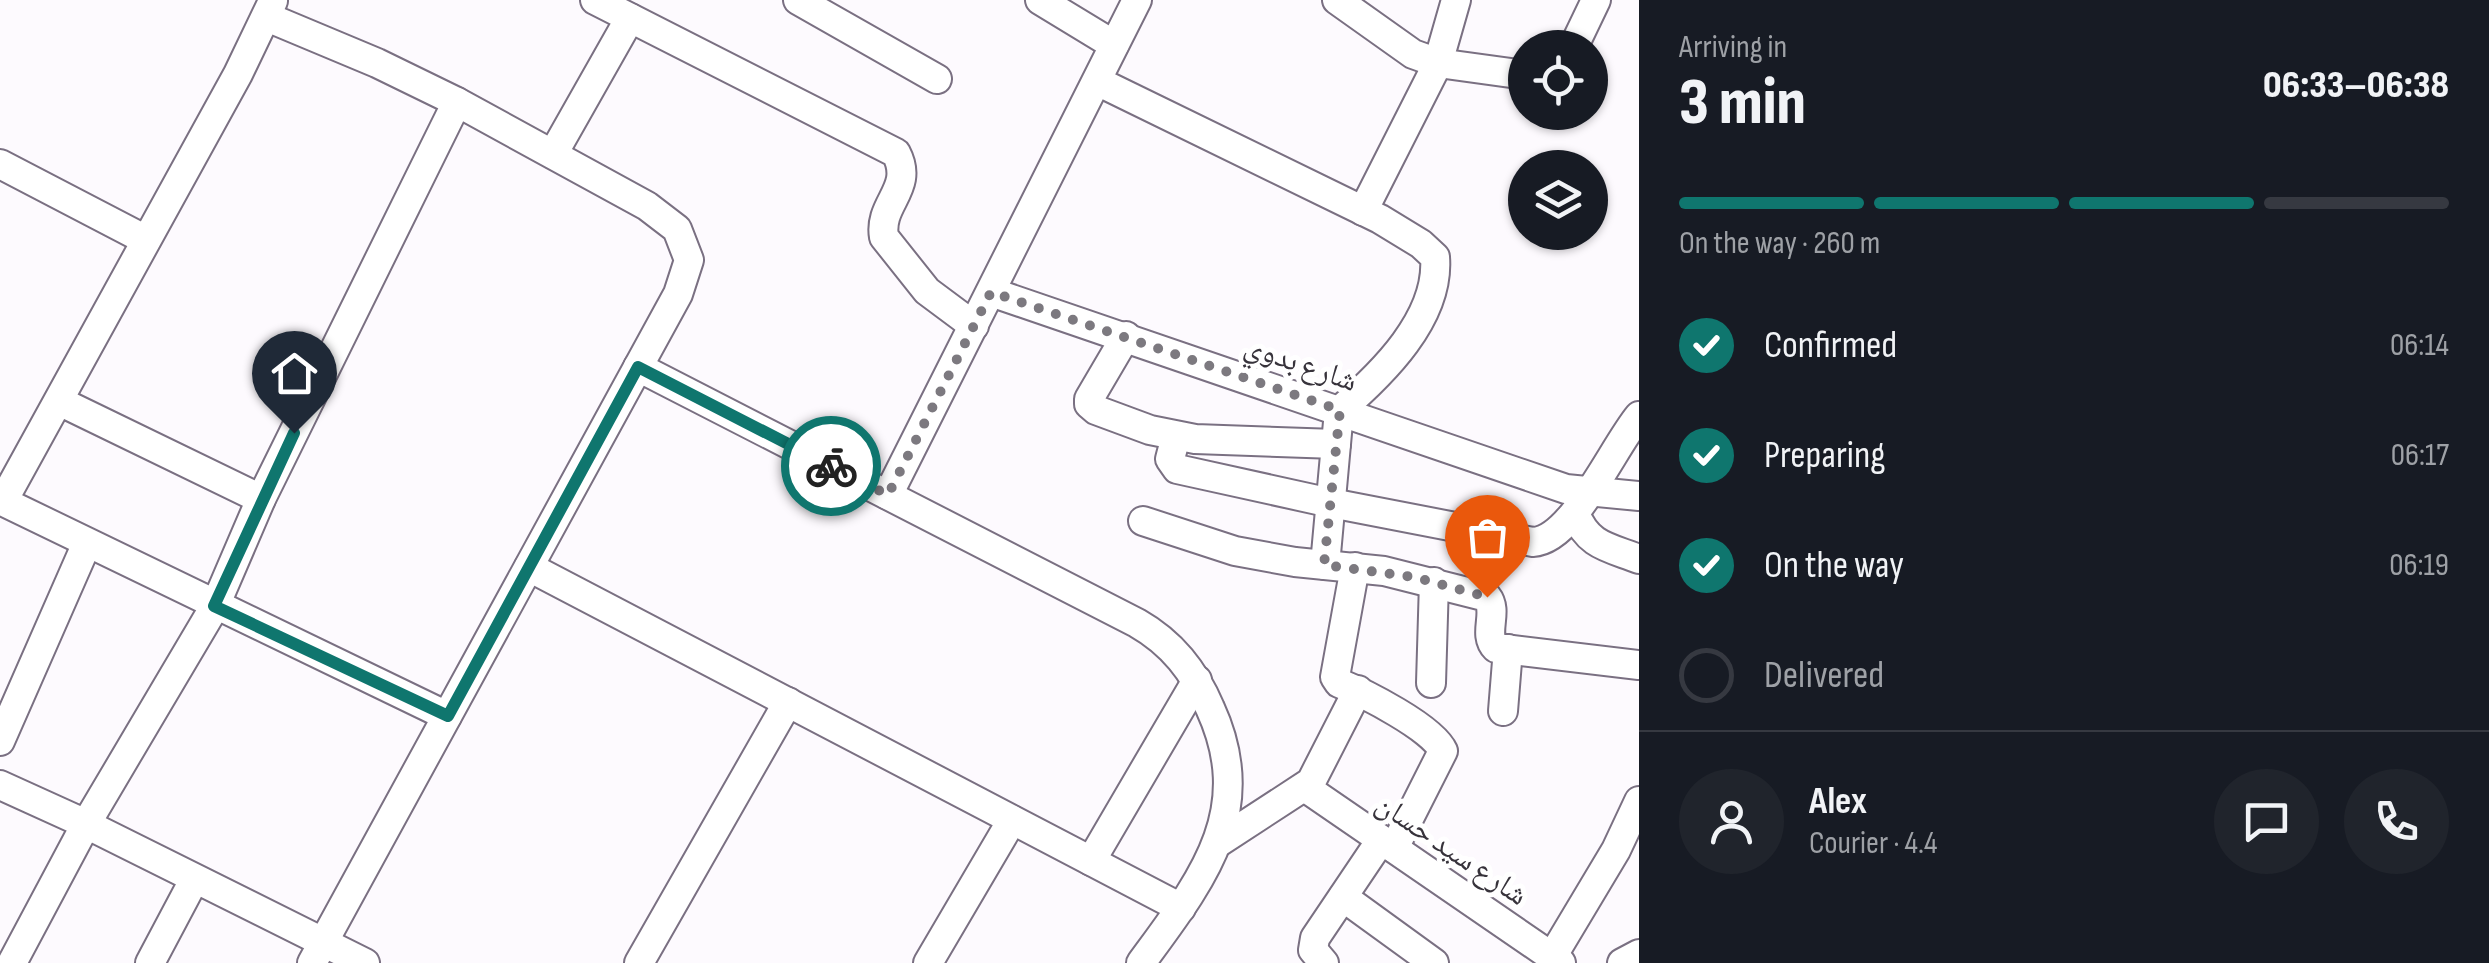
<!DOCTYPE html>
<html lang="en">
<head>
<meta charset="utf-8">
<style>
	body { margin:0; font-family:"Sofia Sans Condensed","Noto Naskh Arabic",sans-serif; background:#20242c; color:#f1f3f6; height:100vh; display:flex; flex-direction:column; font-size:38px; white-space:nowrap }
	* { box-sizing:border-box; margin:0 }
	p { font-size:32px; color:#9ea1a6 }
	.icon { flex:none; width:55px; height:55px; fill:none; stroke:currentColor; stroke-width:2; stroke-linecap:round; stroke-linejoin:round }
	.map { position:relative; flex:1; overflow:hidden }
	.sheet { display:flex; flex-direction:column; background:#171b24; width:850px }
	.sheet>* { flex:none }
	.buttons { position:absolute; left:1508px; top:30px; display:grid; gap:20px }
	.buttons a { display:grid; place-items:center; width:100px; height:100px; border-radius:50%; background:#171b24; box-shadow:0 2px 8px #0004; font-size:50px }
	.pin { position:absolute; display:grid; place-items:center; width:85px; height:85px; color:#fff; margin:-102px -42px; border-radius:50% 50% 50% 0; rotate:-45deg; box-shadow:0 0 10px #0007 }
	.pin .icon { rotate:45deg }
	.courier { position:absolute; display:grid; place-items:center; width:100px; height:100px; margin:-50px; border:8px solid #0f766e; border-radius:50%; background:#fff; color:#222; box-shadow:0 2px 12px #0007 }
	.headline em { font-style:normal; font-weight:800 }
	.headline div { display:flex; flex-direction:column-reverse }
	.headline { display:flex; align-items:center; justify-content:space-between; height:170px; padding:0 40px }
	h1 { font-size:65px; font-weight:800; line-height:75px }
	.bar { display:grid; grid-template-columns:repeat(4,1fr); gap:15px 10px; align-content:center; height:120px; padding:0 40px }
	.bar i { height:12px; border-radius:8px; background:#363941 }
	.bar .on { background:#0f766e }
	.bar p { grid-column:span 4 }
	.line { display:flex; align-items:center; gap:25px; padding:0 40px; border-top:2px solid #363941 }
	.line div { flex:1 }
	.round { display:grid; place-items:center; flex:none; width:105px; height:105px; border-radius:52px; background:#20242c }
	ol { padding:0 40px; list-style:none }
	li { display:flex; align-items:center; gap:30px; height:110px }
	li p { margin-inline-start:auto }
	li .icon { padding:10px; border-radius:50%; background:#0f766e; color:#fff; stroke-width:4 }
	li:last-child { color:#9ea1a6 }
	li i { width:55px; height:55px; border:5px solid #363941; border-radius:50% }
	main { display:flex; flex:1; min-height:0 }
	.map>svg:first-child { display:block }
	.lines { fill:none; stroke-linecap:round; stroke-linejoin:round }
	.street-casing { stroke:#7a7082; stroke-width:32 }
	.street { stroke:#fff; stroke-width:28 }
	.done { stroke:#7c797f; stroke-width:10; stroke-dasharray:0 18 }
	.route { stroke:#0f766e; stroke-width:12 }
	.labels { text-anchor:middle; stroke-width:10; stroke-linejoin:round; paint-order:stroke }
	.street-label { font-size:30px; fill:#37333b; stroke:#fff }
</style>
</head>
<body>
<main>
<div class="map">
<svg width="1639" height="963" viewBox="0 0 1639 963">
	<rect width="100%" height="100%" fill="#fdfafe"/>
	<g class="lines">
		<defs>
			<g id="street">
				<path d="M595,0l301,153c19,36 -18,50 -12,84l43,54 47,35"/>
				<polyline points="798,0 937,79"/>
				<polyline points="1040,0 1114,45"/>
				<polyline points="1337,0 1413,54 1438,63 1525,75"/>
				<polyline points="267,17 377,63 457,102 647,206 677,229 689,260 678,294 312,963"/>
				<polyline points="1573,48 1596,0"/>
				<path d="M1097,81l283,138 41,25 14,13c5,61 -53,117 -96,154l-14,154"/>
				<polyline points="553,154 630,18"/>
				<polyline points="0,164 146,240"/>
				<polyline points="1363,211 1438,63 1456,0"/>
				<polyline points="991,292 1566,489 1639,496"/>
				<polyline points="1126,336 1089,399 1089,404 1096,410 1150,430 1195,439 1336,444"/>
				<path d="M638,367l499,256c35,20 57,48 73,85 48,104 -9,173 -69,255"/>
				<polyline points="59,401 261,499"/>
				<path d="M1176,436l-6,23 7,10 154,34 202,39c40,-2 80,-95 106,-126"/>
				<polyline points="888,495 1137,0"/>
				<polyline points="0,500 447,716"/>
				<polyline points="3,501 238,74 273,1"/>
				<path d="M1575,513c13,33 33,34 64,46"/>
				<path d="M1143,521l92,30 60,11 89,9 103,26c12,15 -5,37 9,51l143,17"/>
				<polyline points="529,567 1181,908"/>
				<path d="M1355,567l-20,110 4,6c25,10 94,45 104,68l-49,97"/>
				<polyline points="1431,683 1434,582"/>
				<polyline points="1503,711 1508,649"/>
				<polyline points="0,741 87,543"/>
				<polyline points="0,785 86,824 365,963"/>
				<polyline points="1306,788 1561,963"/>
				<polyline points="1219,842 1311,782 1358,690"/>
				<polyline points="1091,861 1197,680"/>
				<polyline points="1343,897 1434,963"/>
				<polyline points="1552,957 1616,850 1639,801"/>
				<polyline points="12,963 86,824 215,606 261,499 457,102"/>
				<polyline points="150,963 194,880"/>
				<polyline points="639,963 788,702"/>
				<polyline points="928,963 1012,820"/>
				<polyline points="1324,963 1313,950 1315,938 1381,840"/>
				<polyline points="1622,963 1639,954"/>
			</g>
		</defs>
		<use href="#street" class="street-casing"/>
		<use href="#street" class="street"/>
	</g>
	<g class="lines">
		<polyline class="done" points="831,466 888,495 991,292 1340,410 1324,565 1414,577 1487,597"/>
		<polyline class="route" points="294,433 214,606 448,716 638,367 831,466"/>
	</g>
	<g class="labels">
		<g class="street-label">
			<text transform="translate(1301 363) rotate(19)" y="10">شارع بدوي</text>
			<text transform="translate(1452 849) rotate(34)" y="10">شارع سيد حسان</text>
		</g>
	</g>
</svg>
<div class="buttons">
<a><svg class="icon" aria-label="locate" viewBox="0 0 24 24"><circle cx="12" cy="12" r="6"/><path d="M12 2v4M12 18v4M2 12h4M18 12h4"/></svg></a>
<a><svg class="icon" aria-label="layers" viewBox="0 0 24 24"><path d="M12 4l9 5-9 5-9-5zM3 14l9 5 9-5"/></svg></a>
</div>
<div class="pin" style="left:1487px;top:597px;background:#ea580c"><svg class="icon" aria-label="bag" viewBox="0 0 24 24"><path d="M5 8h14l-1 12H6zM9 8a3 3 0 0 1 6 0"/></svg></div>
<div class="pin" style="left:294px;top:433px;background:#1f2937"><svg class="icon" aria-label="home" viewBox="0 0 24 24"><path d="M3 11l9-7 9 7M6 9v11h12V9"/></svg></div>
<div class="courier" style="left:831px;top:466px"><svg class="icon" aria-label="bike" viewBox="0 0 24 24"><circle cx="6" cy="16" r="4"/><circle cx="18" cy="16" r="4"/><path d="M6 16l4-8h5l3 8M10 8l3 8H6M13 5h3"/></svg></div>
</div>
<section class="sheet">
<div class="headline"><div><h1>3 min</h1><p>Arriving in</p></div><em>06:33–06:38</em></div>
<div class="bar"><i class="on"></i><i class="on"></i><i class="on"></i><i></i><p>On the way · 260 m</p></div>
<ol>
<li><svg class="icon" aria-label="check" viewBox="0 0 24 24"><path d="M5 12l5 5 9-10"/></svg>Confirmed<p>06:14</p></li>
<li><svg class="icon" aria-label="check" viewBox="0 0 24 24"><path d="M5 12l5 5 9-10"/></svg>Preparing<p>06:17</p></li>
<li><svg class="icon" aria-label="check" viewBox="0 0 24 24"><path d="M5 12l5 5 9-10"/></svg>On the way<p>06:19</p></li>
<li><i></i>Delivered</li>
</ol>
<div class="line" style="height:180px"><a class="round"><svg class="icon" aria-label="person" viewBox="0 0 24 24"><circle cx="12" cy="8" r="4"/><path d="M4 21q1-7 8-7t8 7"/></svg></a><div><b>Alex</b><p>Courier · 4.4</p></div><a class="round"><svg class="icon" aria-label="chat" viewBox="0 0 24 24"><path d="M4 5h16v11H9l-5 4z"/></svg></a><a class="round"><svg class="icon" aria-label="phone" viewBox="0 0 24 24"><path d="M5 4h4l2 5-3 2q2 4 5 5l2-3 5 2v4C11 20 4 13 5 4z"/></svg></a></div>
</section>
</main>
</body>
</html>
